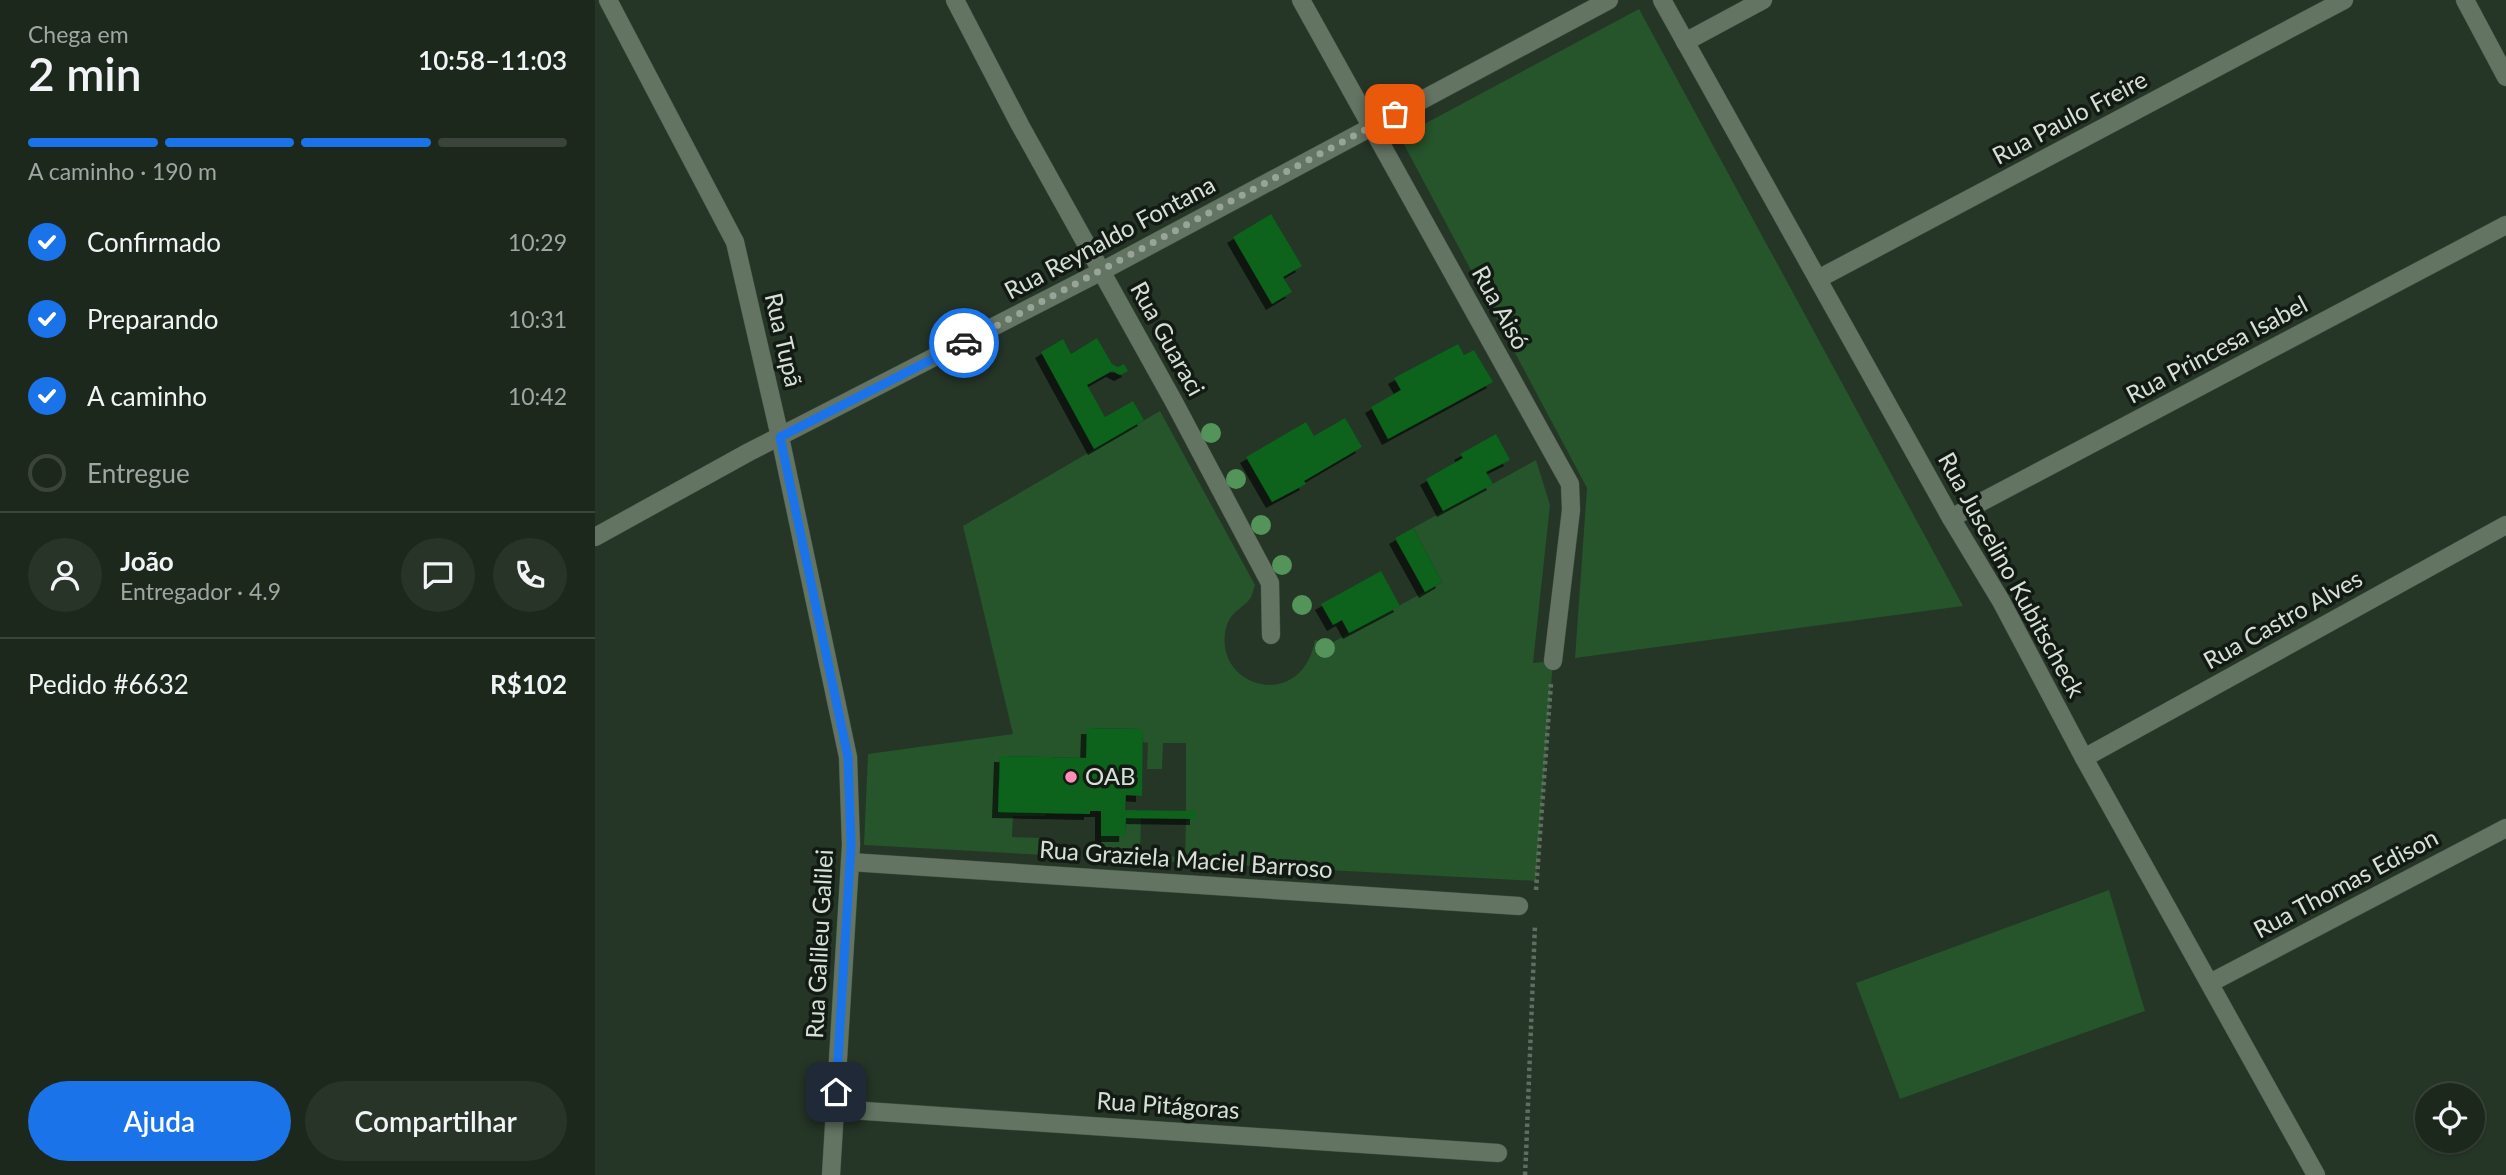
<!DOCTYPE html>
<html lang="pt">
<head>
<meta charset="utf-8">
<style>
	body { margin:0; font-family:Lato,sans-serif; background:#293429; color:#f1f3f6; height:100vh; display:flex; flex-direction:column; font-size:26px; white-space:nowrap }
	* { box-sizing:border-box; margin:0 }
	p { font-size:23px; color:#a0a6a3 }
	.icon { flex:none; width:38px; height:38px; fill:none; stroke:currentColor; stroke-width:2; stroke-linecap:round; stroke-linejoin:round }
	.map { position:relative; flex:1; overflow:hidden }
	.drawer { display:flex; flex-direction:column; background:#1c281c; width:595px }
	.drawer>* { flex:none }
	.buttons { position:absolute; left:1820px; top:1083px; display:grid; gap:14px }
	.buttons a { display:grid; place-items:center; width:70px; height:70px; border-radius:50%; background:#1c281c; box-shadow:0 2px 5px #0004,0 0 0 2px #3a443b; font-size:35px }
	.pin { position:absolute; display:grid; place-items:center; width:60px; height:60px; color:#fff; margin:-30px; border-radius:14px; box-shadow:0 4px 10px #0006 }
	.courier { position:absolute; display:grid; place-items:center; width:70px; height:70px; margin:-35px; border:5px solid #1a73e8; border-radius:50%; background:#fff; color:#222; box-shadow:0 2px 9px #0007 }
	.overview em { font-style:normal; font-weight:600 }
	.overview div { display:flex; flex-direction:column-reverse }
	.overview { display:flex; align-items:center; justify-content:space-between; height:119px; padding:0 28px }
	h1 { font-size:46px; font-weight:600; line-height:52px }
	.bar { display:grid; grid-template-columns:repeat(4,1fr); gap:10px 7px; align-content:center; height:84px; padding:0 28px }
	.bar i { height:9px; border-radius:5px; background:#3a443b }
	.bar .selected { background:#1a73e8 }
	.bar p { grid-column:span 4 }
	.line { display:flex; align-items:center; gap:18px; padding:0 28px; border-top:2px solid #3a443b }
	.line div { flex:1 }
	.round { display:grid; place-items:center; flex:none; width:74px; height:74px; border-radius:37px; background:#293429 }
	ol { padding:0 28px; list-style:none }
	li { display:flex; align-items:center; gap:21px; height:77px }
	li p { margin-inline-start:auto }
	li .icon { padding:7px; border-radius:50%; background:#1a73e8; color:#fff; stroke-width:4 }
	li:last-child { color:#a0a6a3 }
	li i { width:38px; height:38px; border:4px solid #3a443b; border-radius:50% }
	.action { display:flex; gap:14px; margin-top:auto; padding:14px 28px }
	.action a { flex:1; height:80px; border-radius:42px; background:#1a73e8; color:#fff; font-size:28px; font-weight:600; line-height:80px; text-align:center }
	.action a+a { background:#293429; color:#f1f3f6 }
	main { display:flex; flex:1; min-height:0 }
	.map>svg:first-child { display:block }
	.green { fill:#26542b }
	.building { fill:#08631d; filter:url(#shadow) }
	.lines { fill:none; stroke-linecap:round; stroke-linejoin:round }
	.minor-casing { stroke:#424f43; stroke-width:19 }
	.tertiary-casing { stroke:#424f43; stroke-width:19 }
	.path { stroke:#606e61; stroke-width:4.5; stroke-dasharray:3.5 3.5; stroke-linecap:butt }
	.minor { stroke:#637463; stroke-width:18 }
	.tertiary { stroke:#637463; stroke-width:18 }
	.tree { fill:#549359 }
	.done { stroke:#98a498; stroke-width:7; stroke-dasharray:0 12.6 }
	.route { stroke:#1a73e8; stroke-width:9 }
	.poi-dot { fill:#ff8ebb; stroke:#131a14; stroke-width:2.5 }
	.labels { text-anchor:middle; stroke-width:7; stroke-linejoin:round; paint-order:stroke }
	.street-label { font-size:24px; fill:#d6e0d6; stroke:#131a14 }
	.poi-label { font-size:24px; fill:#d6e0d6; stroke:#131a14; text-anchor:start }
</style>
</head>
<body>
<main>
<section class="drawer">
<div class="overview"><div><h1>2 min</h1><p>Chega em</p></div><em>10:58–11:03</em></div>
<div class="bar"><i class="selected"></i><i class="selected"></i><i class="selected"></i><i></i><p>A caminho · 190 m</p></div>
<ol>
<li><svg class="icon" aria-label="check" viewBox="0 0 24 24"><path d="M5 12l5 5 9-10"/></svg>Confirmado<p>10:29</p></li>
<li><svg class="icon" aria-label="check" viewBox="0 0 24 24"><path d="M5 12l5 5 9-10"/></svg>Preparando<p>10:31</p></li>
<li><svg class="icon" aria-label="check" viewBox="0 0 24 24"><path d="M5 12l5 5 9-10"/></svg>A caminho<p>10:42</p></li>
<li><i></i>Entregue</li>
</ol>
<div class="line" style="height:126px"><a class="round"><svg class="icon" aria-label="person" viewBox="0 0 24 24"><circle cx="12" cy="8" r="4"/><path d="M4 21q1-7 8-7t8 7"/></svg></a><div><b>João</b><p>Entregador · 4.9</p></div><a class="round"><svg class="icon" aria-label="chat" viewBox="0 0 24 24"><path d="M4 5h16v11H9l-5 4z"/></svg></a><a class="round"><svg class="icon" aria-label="phone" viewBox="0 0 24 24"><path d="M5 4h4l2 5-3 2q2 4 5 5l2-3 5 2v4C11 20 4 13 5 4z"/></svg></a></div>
<div class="line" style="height:91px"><div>Pedido #6632</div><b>R$102</b></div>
<div class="action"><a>Ajuda</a><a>Compartilhar</a></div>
</section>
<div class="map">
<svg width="1911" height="1175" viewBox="0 0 1911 1175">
	<defs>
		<filter id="shadow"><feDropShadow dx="-6" dy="6" stdDeviation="0" flood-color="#0009"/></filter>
	</defs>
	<rect width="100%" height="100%" fill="#253526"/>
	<g class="green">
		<polygon points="1044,9 1368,606 980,658 992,488 805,137"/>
		<path d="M565,411l95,174c-2,4 -2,11 -6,15 -11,12 -21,13 -24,34 -7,55 77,77 90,6l13,5 114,-63 -29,-54 123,-68 14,45 -17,158 20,-2 -17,220 -436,-23 1,-22h24l1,-18h15l-1,37 45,2 1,-38h10v-7l-10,-1v-68h-23l-1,26h-15l1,-26 -5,-1v-13l-56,-1 -1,30 -86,-2 -2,55 47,2v3h-32l-1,21 32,1v17l-180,-10 4,-91 145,-20 -50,-208z"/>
		<polygon points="1514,890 1550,1011 1305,1099 1261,983"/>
	</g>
	<g class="building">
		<polygon points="676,214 707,266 688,277 697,292 677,304 638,237"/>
		<polygon points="502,338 517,364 523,367 529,364 533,371 525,375 517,371 492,385 510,417 538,401 549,420 499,449 446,352 468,339 476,354"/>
		<polygon points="863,344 869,355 879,350 898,382 793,439 776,407 806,390 799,378"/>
		<polygon points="750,418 767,447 709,481 711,484 677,502 651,457 711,422 719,436"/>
		<polygon points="901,434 915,460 891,472 898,484 848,511 831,479 868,458 865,454"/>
		<polygon points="818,528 847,582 830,592 800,538"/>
		<polygon points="786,571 805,606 754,633 747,620 738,625 726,604"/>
		<polygon points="492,728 548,729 547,796 531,795 530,810 601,811 601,819 531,818 530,836 506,836 506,811 495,811 495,814 403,812 405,756 491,758"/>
	</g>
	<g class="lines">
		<defs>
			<g id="minor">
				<polyline points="13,0 140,242 185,437 253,757 256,845 236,1175"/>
				<polyline points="360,0 425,125 579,402 675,583 676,635"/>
				<polyline points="706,0 975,484 976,510 958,661"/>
				<polyline points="1870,0 1911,77"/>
				<polyline points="1090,42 1168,0"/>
				<polyline points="1223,279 1749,0"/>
				<polyline points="1356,518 1911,225"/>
				<polyline points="0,537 154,452 507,271 1014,0"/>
				<polyline points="1489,758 1911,525"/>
				<polyline points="255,862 924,906"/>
				<polyline points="1615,983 1911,828"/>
				<polyline points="240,1109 903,1153"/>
			</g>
			<polyline id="tertiary" points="1067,0 1356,518 1406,601 1489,758 1721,1175"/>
		</defs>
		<use href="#minor" class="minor-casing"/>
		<use href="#tertiary" class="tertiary-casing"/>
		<g class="path">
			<polyline points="941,890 956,683"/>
			<polyline points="931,1155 940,925"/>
			<polyline points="930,1175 931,1155"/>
		</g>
		<use href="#minor" class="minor"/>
		<use href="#tertiary" class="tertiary"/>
	</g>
	<g class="tree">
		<circle cx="616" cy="433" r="10"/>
		<circle cx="641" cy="479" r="10"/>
		<circle cx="666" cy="525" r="10"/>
		<circle cx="687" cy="565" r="10"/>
		<circle cx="707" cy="605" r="10"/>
		<circle cx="730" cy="648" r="10"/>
	</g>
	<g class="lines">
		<polyline class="done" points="369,343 800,114"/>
		<polyline class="route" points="241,1092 256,845 253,757 185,437 369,343"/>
	</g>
	<circle class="poi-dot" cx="476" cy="777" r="7"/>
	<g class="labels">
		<g class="street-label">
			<text transform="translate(1475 118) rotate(-28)" y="8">Rua Paulo Freire</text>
			<text transform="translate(515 238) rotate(-28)" y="8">Rua Reynaldo Fontana</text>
			<text transform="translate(905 308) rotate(61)" y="8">Rua Aisó</text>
			<text transform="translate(572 339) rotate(61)" y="8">Rua Guaraci</text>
			<text transform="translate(188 340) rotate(77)" y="8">Rua Tupã</text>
			<text transform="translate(1622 350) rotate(-28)" y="8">Rua Princesa Isabel</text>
			<text transform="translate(1416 575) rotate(61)" y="8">Rua Juscelino Kubitscheck</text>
			<text transform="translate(1688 620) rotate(-29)" y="8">Rua Castro Alves</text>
			<text transform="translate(591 860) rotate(4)" y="8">Rua Graziela Maciel Barroso</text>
			<text transform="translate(1751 884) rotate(-28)" y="8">Rua Thomas Edison</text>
			<text transform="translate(225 944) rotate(-87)" y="8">Rua Galileu Galilei</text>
			<text transform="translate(573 1106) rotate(4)" y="8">Rua Pitágoras</text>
		</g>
		<g class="poi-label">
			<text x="490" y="785">OAB</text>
		</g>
	</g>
</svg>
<div class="buttons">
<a><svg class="icon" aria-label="locate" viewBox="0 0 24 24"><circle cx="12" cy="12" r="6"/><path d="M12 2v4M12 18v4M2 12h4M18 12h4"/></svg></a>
</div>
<div class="pin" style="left:800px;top:114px;background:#ea580c"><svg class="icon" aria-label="bag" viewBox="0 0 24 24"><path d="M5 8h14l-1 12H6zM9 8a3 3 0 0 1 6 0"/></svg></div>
<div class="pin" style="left:241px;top:1092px;background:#1f2937"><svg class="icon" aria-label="home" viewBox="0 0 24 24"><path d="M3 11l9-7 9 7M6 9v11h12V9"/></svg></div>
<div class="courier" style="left:369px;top:343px"><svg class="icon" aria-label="car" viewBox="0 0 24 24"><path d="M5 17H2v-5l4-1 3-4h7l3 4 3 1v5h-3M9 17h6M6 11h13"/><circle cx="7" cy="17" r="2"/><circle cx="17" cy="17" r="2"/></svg></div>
</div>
</main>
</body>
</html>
